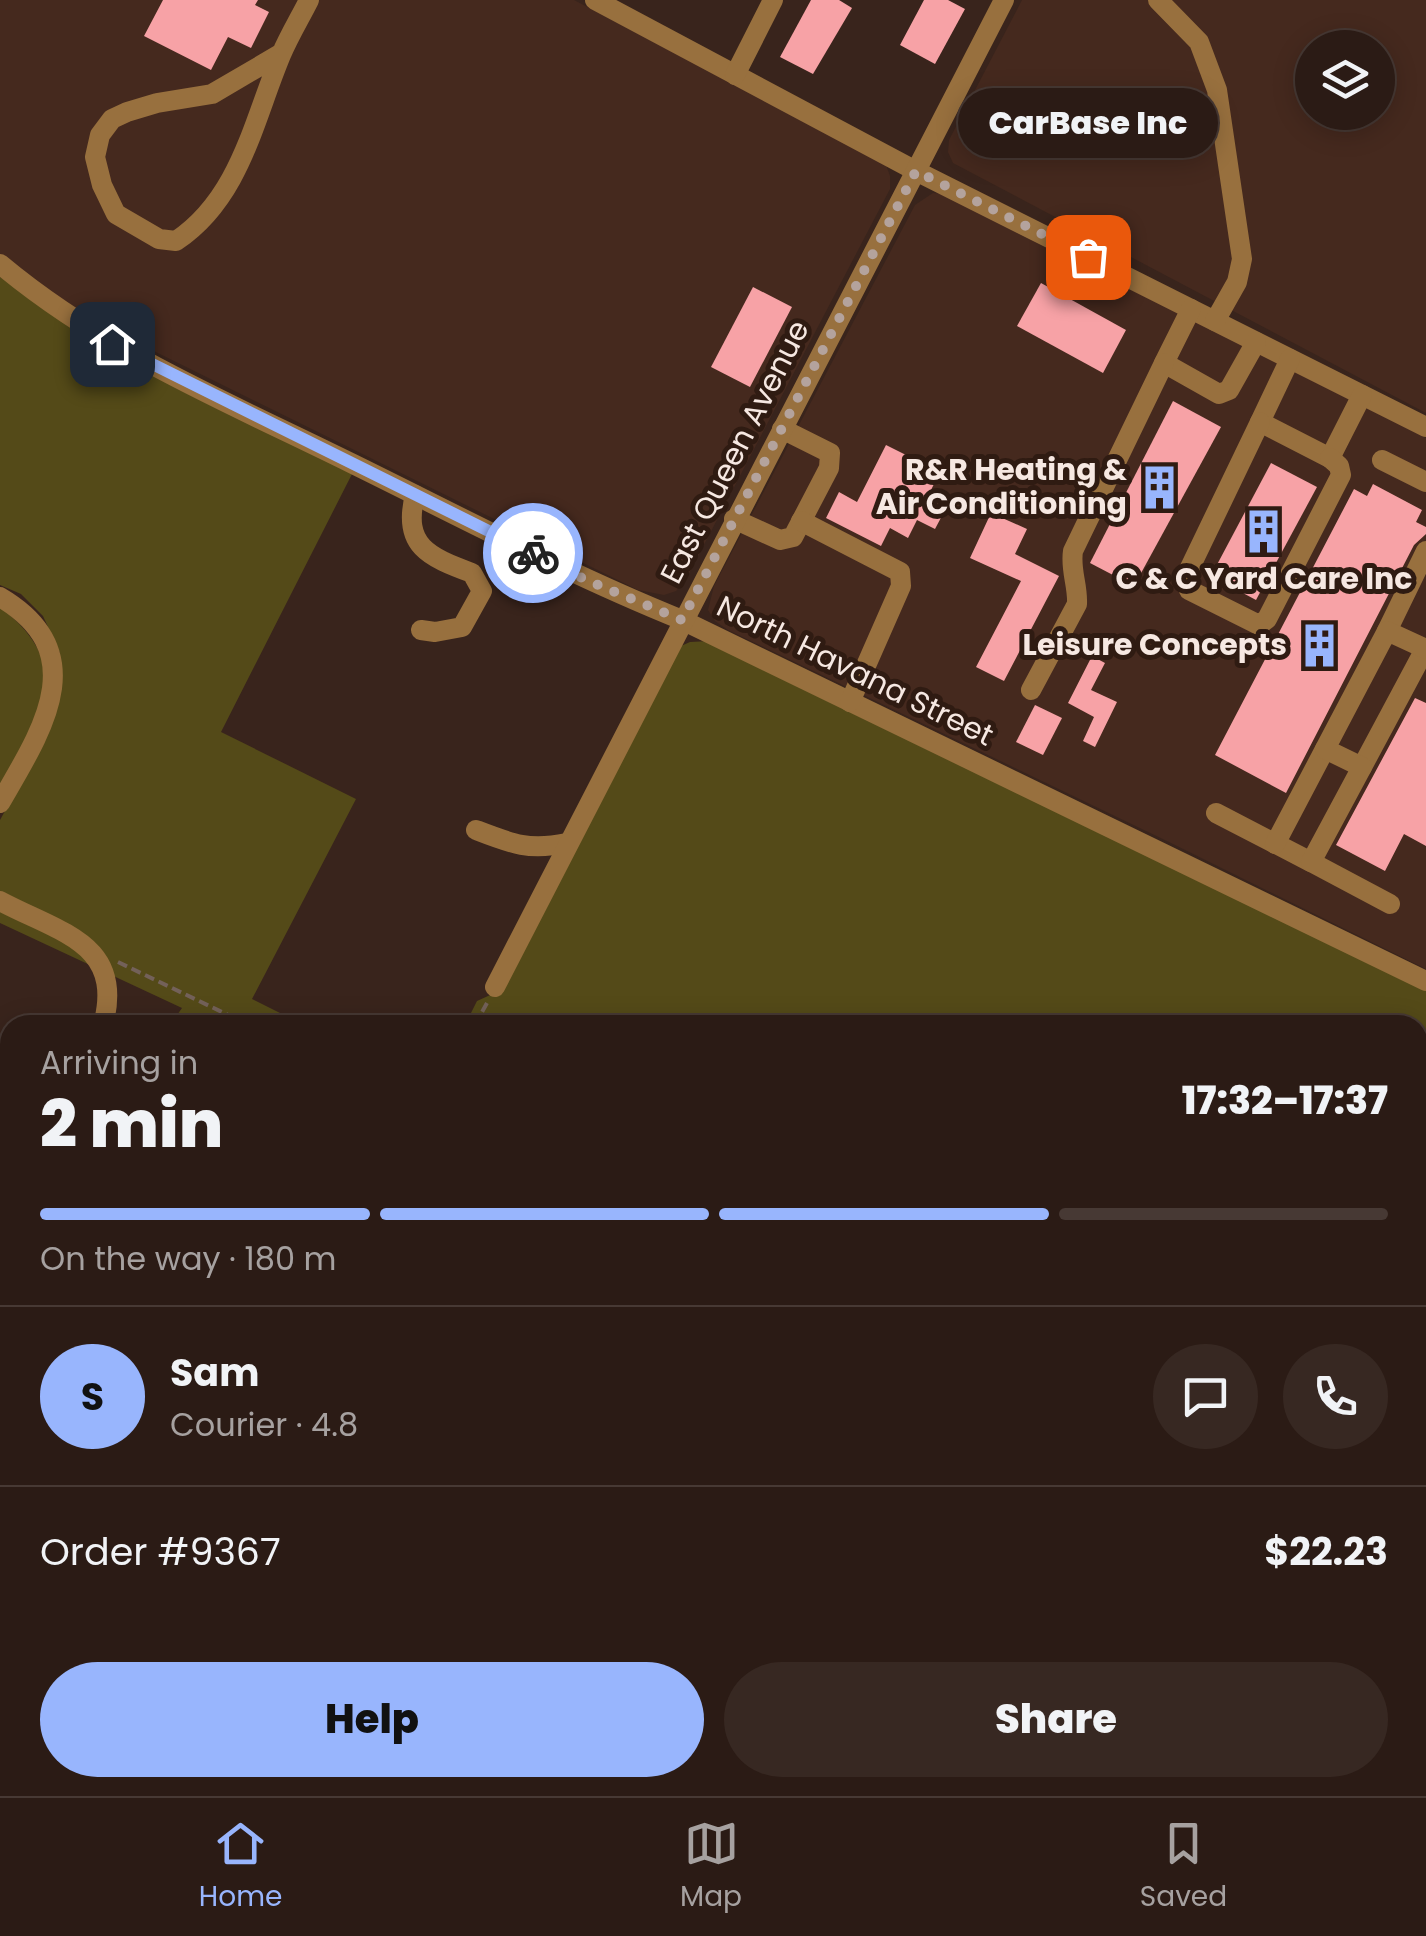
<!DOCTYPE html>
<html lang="en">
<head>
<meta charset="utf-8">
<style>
	body { margin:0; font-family:Poppins,sans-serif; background:#372822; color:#f1f3f6; height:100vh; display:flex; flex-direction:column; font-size:38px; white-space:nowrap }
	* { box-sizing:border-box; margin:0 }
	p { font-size:32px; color:#a6a1a0 }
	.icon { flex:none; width:55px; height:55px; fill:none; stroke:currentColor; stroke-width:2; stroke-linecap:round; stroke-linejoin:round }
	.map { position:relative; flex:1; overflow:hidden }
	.sheet { position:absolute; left:0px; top:1015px; width:1428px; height:782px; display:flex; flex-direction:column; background:#2b1b15; border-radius:30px 30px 0 0; box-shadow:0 5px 25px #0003,0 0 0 2px #473934 }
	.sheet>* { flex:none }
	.buttons { position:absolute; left:1295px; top:30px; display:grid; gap:20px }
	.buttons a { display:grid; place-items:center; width:100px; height:100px; border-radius:50%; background:#2b1b15; box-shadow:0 5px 25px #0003,0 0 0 2px #473934; font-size:50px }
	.pin { position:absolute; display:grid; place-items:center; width:85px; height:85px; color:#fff; margin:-42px; border-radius:20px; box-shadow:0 5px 15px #0006 }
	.courier { position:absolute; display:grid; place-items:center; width:100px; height:100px; margin:-50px; border:8px solid #98b5fd; border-radius:50%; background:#fff; color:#222; box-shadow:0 2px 12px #0007 }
	.bubble { position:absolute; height:70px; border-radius:35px; background:#2b1b15; box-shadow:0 5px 25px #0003,0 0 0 2px #473934; font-size:32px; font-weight:800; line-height:70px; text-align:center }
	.overview em { font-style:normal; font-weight:800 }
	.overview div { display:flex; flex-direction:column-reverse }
	.overview { display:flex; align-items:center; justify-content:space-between; height:170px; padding:0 40px }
	h1 { font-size:65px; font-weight:800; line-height:75px }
	.bar { display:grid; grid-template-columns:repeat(4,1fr); gap:15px 10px; align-content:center; height:120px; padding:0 40px }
	.bar i { height:12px; border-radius:8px; background:#473934 }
	.bar .selected { background:#98b5fd }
	.bar p { grid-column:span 4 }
	.line { display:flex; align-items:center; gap:25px; padding:0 40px; border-top:2px solid #473934 }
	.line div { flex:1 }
	.round { display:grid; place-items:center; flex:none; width:105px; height:105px; border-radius:52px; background:#372822 }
	.cta { display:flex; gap:20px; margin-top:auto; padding:20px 40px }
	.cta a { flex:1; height:115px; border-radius:60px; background:#98b5fd; color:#111; font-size:40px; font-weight:800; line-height:115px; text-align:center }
	.cta a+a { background:#372822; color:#f1f3f6 }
	.menu { display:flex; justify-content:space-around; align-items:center; height:140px; border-top:2px solid #473934; background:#2b1b15; font-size:28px; color:#a6a1a0 }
	.menu a { display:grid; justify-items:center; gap:5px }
	.menu .selected { color:#98b5fd }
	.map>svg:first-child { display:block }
	.built { fill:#45291e; fill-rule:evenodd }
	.green { fill:#544a18 }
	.building { fill:#f7a2a6 }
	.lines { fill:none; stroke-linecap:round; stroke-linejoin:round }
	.path { stroke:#736159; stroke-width:4; stroke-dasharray:10 5; stroke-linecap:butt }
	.minor { stroke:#98703e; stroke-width:20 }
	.done { stroke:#b4a39d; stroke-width:10; stroke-dasharray:0 18 }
	.route { stroke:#98b5fd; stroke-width:12 }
	.labels { text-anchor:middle; stroke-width:10; stroke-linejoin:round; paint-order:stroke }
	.street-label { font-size:30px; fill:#f6e8e2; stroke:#2f1b12 }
	.poi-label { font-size:30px; font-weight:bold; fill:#f6e8e2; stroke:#2f1b12; text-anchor:end }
</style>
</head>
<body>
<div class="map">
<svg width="1426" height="1796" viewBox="0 0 1426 1796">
	<rect width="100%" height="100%" fill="#39241c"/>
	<g class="built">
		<polygon points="0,0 574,0 876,158 886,165 890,176 890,189 685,581 676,591 664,595 638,590 87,318 0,255"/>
		<path d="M1022,0h404v413l-473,-250 -5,-11 1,-12zM1312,48h66v64h-66z"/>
		<polygon points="933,193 947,194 1426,438 1426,969 1169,842 728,630 715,621 708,610 714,586 915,205"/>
	</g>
	<g class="green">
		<polygon points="0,277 352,474 221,732 356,799 252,999 304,1025 170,1025 182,1008 0,923 0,820 48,733 61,691 60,653 43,616 21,594 0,585"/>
		<path d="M0,607c80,62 37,110 0,181z"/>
		<polygon points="710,641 1426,988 1426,1796 687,1796 671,1788 1418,1788 1418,1025 465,1025 477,1001 499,991 681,646 690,642"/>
		<polygon points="0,1513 10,1518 10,1788 543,1788 560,1796 0,1796"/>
	</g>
	<g class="building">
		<polygon points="163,0 258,0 255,5 269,12 251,48 228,37 211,70 144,36"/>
		<polygon points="811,0 839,0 852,8 813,74 780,57"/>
		<polygon points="924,0 948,0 965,9 935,64 900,45"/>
		<polygon points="1041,283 1126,330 1103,373 1017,326"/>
		<polygon points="753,287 792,307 750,387 711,367"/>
		<polygon points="1173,401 1221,427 1134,586 1090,563"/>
		<polygon points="886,445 940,472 925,502 944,512 935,529 917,520 908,538 890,528 881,546 826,518 839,492 857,502"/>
		<polygon points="1271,463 1317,487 1256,600 1211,576"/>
		<polygon points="1373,484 1422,510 1416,522 1426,527 1426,534 1414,545 1286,793 1215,755 1354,489 1367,496"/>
		<polygon points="991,513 1027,529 1015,554 1059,576 1004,681 976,667 1021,581 970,558"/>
		<polygon points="1092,656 1105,663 1091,690 1117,702 1095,747 1083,741 1094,717 1068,703"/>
		<polygon points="1415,698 1426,703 1426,846 1404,834 1385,871 1336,845"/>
		<polygon points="1035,705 1062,718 1043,755 1016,742"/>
	</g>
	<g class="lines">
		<g class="path">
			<polyline points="118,962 249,1025"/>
			<polyline points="475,1025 487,1003"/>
		</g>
		<g class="minor">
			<polyline points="595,0 916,171 1426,427"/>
			<polyline points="1158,0 1199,42 1217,90 1242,259 1237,282 1215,321"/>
			<path d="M282,53l-70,41 -55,9 -30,9 -15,7 -12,16 -5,22 7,28 14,29 43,25 17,2c64,-43 77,-119 105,-186 8,-19 19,-37 28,-55"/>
			<polyline points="735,75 773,0"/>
			<path d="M0,264c105,88 230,139 351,199 110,54 217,111 331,157l744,361"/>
			<polyline points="1191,309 1164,363 1219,394 1229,390 1256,342"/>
			<polyline points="1290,359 1260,422 1330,458 1362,395"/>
			<polyline points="1260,422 1185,578 1189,590 1259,625 1267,619 1341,475 1339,466 1330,458"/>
			<polyline points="1382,460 1426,482"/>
			<path d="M415,495c-13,51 14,62 57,78l10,18 -20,36 -27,5 -14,-2"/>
			<polyline points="734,519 780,540 793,537 829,468 830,453 782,429"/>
			<polyline points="801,521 900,572 901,586 850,702"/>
			<path d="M0,597c95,56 41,135 0,206"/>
			<polyline points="1387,631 1426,551"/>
			<path d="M1031,690l46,-86c1,-19 -7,-34 -4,-53l91,-188"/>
			<polyline points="1362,767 1424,651"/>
			<polyline points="1216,813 1311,862"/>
			<path d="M476,830c36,14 53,21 91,13"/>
			<polyline points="1275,844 1325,749"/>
			<path d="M0,901c60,32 125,42 103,124"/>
			<polyline points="1390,904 1311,862 1362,767 1325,749 1387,631 1426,649"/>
			<polyline points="495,987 1004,0"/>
		</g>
	</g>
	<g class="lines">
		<polyline class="done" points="533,553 584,579 682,620 916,171 1088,257"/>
		<polyline class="route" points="112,344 533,553"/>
	</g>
	<defs>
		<symbol id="building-bare" viewBox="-9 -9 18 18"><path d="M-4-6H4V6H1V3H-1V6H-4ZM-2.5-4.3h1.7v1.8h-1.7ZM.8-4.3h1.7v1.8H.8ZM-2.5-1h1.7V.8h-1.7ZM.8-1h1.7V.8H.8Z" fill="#98b5fd" stroke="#2f1b12" stroke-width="2.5" paint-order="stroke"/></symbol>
	</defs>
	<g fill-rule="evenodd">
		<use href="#building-bare" x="1128" y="456" width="63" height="63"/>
		<use href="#building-bare" x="1232" y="500" width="63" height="63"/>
		<use href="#building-bare" x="1288" y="614" width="63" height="63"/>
	</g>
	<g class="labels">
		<g class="street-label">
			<text transform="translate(735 452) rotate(-63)" y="10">East Queen Avenue</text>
			<text transform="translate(855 671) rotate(26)" y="10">North Havana Street</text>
		</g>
		<g class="poi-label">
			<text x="1127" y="480">R&amp;R Heating &amp;<tspan x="1127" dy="34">Air Conditioning</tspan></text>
			<text x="1264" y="589" text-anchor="middle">C &amp; C Yard Care Inc</text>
			<text x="1287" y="655">Leisure Concepts</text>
		</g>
	</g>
</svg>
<div class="buttons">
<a><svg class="icon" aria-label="layers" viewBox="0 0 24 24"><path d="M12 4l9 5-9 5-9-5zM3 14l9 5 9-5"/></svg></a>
</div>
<div class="pin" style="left:1088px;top:257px;background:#ea580c"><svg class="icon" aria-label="bag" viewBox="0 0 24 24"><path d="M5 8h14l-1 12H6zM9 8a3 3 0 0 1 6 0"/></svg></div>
<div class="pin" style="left:112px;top:344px;background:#1f2937"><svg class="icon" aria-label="home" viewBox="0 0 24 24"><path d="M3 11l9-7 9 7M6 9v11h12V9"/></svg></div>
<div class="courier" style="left:533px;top:553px"><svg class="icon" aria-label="bike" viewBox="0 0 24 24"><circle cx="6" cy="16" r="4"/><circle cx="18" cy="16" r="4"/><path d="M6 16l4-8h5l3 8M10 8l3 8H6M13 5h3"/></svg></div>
<div class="bubble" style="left:958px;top:88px;width:260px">CarBase Inc</div>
<section class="sheet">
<div class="overview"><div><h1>2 min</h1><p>Arriving in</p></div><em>17:32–17:37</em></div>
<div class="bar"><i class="selected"></i><i class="selected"></i><i class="selected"></i><i></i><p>On the way · 180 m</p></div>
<div class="line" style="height:180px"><b class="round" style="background:#98b5fd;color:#111">S</b><div><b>Sam</b><p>Courier · 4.8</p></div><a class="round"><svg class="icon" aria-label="chat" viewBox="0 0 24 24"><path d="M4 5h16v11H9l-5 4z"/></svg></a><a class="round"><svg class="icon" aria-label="phone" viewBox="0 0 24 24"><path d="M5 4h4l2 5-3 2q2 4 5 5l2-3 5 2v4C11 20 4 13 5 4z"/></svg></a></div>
<div class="line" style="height:130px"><div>Order #9367</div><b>$22.23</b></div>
<div class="cta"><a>Help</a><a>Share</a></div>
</section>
</div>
<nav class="menu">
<a class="selected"><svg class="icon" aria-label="home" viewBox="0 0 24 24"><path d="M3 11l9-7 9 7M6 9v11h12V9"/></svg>Home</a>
<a><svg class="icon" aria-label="map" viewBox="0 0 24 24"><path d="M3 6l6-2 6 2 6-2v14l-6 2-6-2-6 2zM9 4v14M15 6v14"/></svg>Map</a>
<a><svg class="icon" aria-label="saved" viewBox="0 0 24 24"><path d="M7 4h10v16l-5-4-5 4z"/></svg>Saved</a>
</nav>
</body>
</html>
